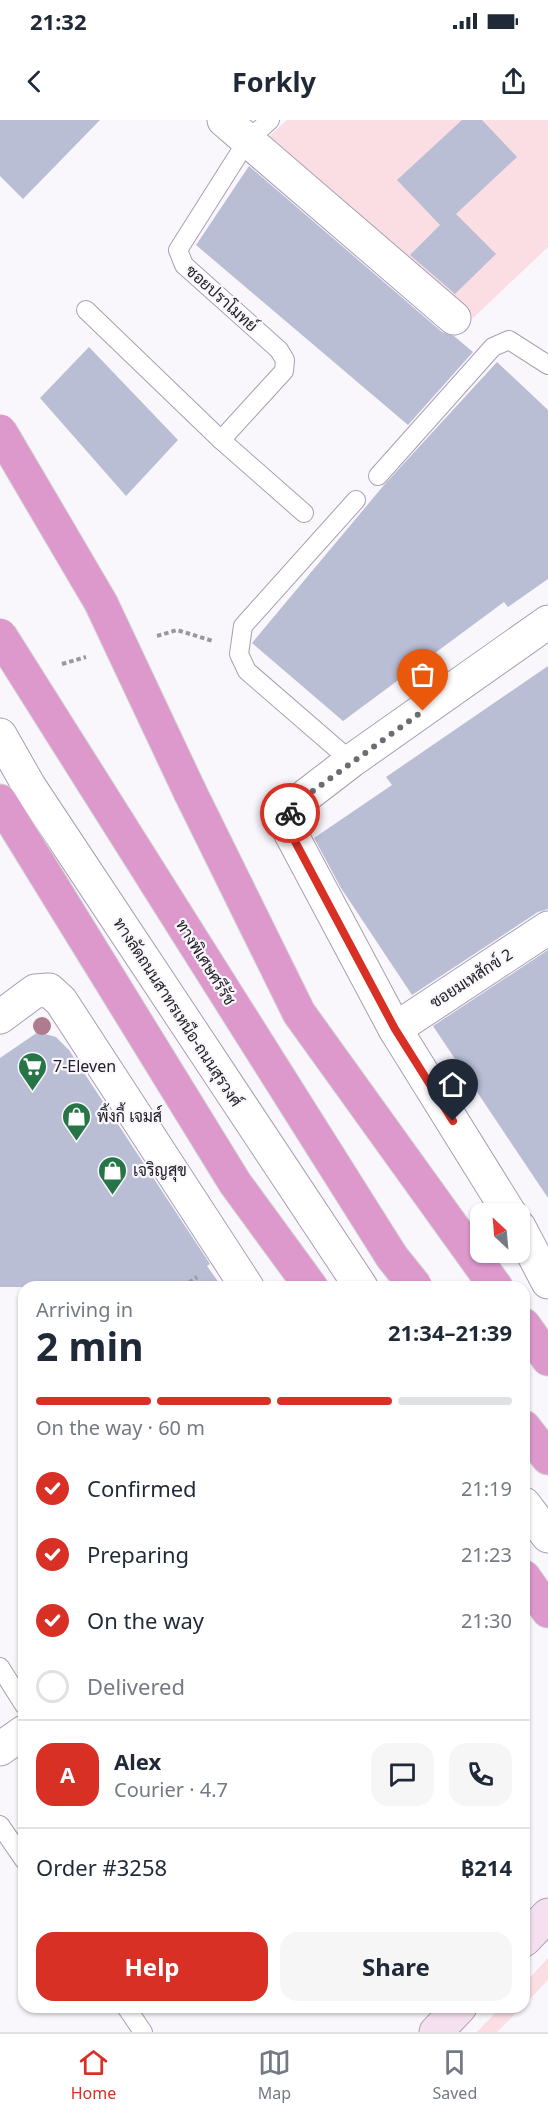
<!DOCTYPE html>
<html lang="en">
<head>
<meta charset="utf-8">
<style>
	body { margin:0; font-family:"Noto Sans",Sarabun,sans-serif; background:#f6f6f7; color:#1f2937; height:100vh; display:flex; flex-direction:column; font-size:22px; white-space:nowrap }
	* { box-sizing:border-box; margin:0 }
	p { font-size:20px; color:#747a83 }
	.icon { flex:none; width:33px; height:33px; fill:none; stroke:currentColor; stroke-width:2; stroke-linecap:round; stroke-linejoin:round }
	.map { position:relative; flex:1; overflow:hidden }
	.drawer { position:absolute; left:18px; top:1161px; width:512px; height:732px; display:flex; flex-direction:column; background:#fff; border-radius:18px; box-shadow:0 2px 4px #0004 }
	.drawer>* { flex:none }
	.needle { width:39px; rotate:334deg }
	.controls { position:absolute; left:470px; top:1083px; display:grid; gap:12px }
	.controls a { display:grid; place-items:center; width:60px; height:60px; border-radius:12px; background:#fff; box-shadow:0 2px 4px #0004; font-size:30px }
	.pin { position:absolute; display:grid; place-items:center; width:51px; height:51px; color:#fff; margin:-62px -26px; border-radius:50% 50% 50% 0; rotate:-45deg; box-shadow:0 0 6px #0007 }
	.pin .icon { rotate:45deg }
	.courier { position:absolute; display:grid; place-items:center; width:60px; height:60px; margin:-30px; border:4px solid #d93025; border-radius:50%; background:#fff; color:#222; box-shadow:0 2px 8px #0007 }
	.head em { font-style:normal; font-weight:700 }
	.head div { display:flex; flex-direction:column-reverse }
	.head { display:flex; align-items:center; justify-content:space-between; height:102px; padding:0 18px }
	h1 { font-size:39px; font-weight:700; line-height:45px }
	.bar { display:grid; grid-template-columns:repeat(4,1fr); gap:9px 6px; align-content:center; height:72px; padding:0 18px }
	.bar i { height:8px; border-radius:4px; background:#e0e1e3 }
	.bar .current { background:#d93025 }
	.bar p { grid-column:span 4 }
	.line { display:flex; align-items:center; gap:15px; padding:0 18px; border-top:2px solid #e0e1e3 }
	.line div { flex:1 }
	.round { display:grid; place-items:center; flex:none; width:63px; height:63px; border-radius:18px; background:#f6f6f7 }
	ol { padding:0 18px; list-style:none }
	li { display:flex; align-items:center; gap:18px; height:66px }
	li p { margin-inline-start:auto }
	li .icon { padding:6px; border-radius:50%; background:#d93025; color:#fff; stroke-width:4 }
	li:last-child { color:#747a83 }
	li i { width:33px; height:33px; border:3px solid #e0e1e3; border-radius:50% }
	.cta { display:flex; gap:12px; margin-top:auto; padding:12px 18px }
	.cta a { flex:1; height:69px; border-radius:18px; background:#d93025; color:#fff; font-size:24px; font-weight:700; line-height:69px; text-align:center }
	.cta a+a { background:#f6f6f7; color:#1f2937 }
	.status { display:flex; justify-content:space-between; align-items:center; height:42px; padding:0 30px; background:#fff; direction:ltr }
	.status svg { height:16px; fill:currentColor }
	header { display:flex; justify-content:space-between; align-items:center; height:78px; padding:0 18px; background:#fff; font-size:27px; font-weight:700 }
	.tab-bar { display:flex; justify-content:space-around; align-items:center; height:84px; border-top:2px solid #e0e1e3; background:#fff; font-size:16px; color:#747a83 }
	.tab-bar a { display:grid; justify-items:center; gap:3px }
	.tab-bar .current { color:#d93025 }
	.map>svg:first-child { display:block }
	.green { fill:#fadee3 }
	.building { fill:#b9bed5 }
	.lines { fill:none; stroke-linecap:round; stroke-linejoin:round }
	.service-casing { stroke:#a89eb4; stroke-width:20 }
	.minor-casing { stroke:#a89eb4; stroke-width:35 }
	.tertiary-casing { stroke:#a89eb4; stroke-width:35 }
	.secondary-casing { stroke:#a89eb4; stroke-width:35 }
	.motorway-casing { stroke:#d3d2d4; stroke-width:35 }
	.path { stroke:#9a979d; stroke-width:4; stroke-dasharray:4.5 3; stroke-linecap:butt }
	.service { stroke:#fff; stroke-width:18 }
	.minor { stroke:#fff; stroke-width:33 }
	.tertiary { stroke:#fff; stroke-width:33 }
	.secondary { stroke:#f5e0f0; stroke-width:33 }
	.motorway { stroke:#dd98cc; stroke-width:33 }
	.motorway-bridge-casing { stroke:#d3d2d4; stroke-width:35; stroke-linecap:butt }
	.motorway-bridge { stroke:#dd98cc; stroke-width:33 }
	.tree { fill:#ae7c8e }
	.done { stroke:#6f6b72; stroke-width:6; stroke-dasharray:0 10.8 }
	.route { stroke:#d93025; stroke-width:8 }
	.labels { text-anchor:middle; stroke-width:4.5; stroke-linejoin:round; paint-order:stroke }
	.street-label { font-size:16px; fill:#242028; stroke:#f9f7fc }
	.poi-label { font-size:16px; fill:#242028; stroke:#f9f7fc; text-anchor:start }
</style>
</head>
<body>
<div class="status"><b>21:32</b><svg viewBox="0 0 49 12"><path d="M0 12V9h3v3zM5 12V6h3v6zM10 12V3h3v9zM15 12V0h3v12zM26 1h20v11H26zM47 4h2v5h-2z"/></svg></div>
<header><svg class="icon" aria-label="back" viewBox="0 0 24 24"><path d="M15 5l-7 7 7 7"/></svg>Forkly<svg class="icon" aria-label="share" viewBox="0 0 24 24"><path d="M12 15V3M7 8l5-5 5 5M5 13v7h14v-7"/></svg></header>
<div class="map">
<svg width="548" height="1912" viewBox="0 0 548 1912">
	<rect width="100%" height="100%" fill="#f9f7fc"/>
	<g class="green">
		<polygon points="287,0 548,0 548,127 473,198 263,22"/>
		<polygon points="548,1838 548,1860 524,1885 524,1864"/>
		<polygon points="501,1887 522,1887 497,1912 477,1912"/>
	</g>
	<g class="building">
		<polygon points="0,0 100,0 23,79 0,56"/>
		<polygon points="462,0 482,0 517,37 456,94 496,134 455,174 410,135 440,105 397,60"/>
		<polygon points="249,46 442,212 454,216 473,232 408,305 196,125"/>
		<polygon points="89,227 178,320 126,376 40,278"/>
		<polygon points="497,242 548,290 548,459 508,487 504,482 343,601 252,523 384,365"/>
		<polygon points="548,546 548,789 538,792 412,875 341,768 314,718 392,665 386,657"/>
		<polygon points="548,830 548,1078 433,906"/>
		<polygon points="38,912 56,917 69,930 210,1144 207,1146 222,1167 0,1167 0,938"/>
	</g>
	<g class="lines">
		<defs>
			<g id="service">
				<polyline points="86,190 221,320 304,393"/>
				<polyline points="221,320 284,251 285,240 279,230 184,145 178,130 247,21 270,0"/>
				<polyline points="378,356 493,227 509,220 548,245"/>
				<polyline points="351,641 247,551 239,534 243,506 356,380"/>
				<polyline points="0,1547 24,1585"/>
				<polyline points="0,1705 24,1740"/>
				<polyline points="126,1887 143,1912"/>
			</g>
			<g id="minor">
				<polyline points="224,0 454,198"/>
				<polyline points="0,897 35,871 49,870 61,881 247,1167"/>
				<polyline points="395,909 548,808"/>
				<polyline points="510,1094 395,909 290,712 289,695 295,684 351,641 548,502"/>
				<polyline points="519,1107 548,1162"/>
				<polyline points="0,1629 24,1612"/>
			</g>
			<g id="tertiary">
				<polyline points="0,615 29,666 361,1167"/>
				<polyline points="524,1384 548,1416"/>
			</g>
			<g id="secondary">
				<polyline points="524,1820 548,1795"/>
				<polyline points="436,1912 460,1887"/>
			</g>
			<g id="motorway">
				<polyline points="190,672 299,893 496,1167"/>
				<polyline points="0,681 235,1063 311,1167"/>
				<polyline points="524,1205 548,1239"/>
				<polyline points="524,1307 548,1338"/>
				<polyline points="524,1457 548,1491"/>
			</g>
		</defs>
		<use href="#service" class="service-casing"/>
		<use href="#minor" class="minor-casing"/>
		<use href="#tertiary" class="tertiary-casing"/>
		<use href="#secondary" class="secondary-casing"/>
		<use href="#motorway" class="motorway-casing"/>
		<g class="path">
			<polyline points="157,516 177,510 213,521"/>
			<polyline points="62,544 86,537"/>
			<polyline points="183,1167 197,1157"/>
		</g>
		<use href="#service" class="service"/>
		<use href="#minor" class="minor"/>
		<use href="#tertiary" class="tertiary"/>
		<use href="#secondary" class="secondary"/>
		<use href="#motorway" class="motorway"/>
		<defs>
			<g id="motorway-bridge">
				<polyline points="0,311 101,483 190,672"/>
				<polyline points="0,515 392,1137 416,1167"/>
			</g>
		</defs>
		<use href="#motorway-bridge" class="motorway-bridge-casing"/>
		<use href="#motorway-bridge" class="motorway-bridge"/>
	</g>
	<circle class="tree" cx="42" cy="906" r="9"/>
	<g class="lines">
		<polyline class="done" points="290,693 295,684 423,591"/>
		<polyline class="route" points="290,693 290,712 395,909 453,1001"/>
	</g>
	<defs>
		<symbol id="supermarket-pin" viewBox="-11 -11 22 30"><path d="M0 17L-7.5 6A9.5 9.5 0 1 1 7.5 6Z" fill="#257546" stroke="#f9f7fc"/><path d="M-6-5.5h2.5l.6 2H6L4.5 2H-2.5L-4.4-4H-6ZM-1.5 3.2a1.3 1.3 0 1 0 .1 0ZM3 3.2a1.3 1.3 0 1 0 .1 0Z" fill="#fff"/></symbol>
		<symbol id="shop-pin" viewBox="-11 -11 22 30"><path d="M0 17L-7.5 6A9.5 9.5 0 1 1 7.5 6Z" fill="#257546" stroke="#f9f7fc"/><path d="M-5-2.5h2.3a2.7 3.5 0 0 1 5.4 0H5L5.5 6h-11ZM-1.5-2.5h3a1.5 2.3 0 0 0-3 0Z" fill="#fff"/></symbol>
	</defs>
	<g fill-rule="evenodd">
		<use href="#supermarket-pin" x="16" y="930" width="33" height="45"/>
		<use href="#shop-pin" x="60" y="980" width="33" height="45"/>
		<use href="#shop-pin" x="96" y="1034" width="33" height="45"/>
	</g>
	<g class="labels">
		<g class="street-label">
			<text transform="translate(222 178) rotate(42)" y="6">ซอยปราโมทย์</text>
			<text transform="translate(206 842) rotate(58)" y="6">ทางพิเศษศรีรัช</text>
			<text transform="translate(471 858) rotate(-33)" y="6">ซอยมเหสักข์ 2</text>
			<text transform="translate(178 892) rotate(57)" y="6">ทางลัดถนนสาทรเหนือ-ถนนสุรวงศ์</text>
		</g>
		<g class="poi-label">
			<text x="53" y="952">7-Eleven</text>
			<text x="97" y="1002">พิ้งกี้ เจมส์</text>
			<text x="133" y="1056">เจริญสุข</text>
		</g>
	</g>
</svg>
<div class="controls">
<a><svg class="needle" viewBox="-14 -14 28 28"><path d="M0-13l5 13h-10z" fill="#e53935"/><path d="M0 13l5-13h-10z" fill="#747a83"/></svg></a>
</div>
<div class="pin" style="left:423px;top:591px;background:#ea580c"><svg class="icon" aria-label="bag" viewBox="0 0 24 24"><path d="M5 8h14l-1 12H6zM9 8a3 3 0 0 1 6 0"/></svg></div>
<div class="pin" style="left:453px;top:1001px;background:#1f2937"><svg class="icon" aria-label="home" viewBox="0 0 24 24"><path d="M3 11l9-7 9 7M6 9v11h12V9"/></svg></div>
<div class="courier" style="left:290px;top:693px"><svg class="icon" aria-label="bike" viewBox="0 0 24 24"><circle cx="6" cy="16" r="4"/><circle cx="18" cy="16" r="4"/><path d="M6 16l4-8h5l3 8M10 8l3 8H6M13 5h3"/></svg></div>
<section class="drawer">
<div class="head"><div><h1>2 min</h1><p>Arriving in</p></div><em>21:34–21:39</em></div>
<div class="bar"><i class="current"></i><i class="current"></i><i class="current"></i><i></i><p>On the way · 60 m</p></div>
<ol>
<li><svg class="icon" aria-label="check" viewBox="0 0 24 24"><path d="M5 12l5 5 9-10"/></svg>Confirmed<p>21:19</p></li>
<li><svg class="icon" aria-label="check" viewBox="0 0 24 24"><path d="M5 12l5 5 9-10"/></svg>Preparing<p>21:23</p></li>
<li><svg class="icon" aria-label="check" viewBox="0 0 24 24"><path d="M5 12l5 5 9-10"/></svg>On the way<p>21:30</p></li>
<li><i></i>Delivered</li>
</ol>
<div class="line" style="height:108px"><b class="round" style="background:#d93025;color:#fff">A</b><div><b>Alex</b><p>Courier · 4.7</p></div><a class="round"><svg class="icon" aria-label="chat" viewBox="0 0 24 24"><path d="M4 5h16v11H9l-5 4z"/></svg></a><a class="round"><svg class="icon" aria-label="phone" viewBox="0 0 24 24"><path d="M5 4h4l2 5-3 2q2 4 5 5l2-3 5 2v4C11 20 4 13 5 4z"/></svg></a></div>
<div class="line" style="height:78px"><div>Order #3258</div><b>฿214</b></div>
<div class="cta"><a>Help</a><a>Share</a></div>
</section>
</div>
<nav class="tab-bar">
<a class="current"><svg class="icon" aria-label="home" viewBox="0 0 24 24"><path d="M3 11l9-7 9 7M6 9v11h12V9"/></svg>Home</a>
<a><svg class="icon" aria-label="map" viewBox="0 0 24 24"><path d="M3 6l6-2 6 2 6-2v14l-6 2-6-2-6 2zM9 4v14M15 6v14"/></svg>Map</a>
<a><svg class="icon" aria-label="saved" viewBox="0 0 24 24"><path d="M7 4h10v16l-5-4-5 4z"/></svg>Saved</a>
</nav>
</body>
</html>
